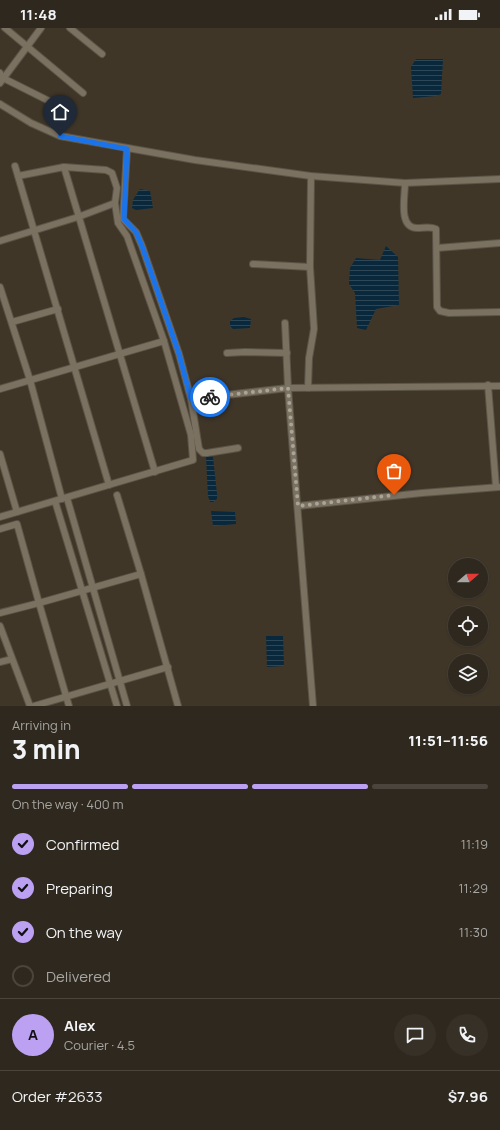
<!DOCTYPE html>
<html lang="en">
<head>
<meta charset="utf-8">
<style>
	body { margin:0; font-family:Manrope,sans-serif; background:#373027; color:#f1f3f6; height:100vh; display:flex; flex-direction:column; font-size:15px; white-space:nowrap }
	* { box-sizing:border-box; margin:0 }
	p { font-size:13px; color:#a7a6a4 }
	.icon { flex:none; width:22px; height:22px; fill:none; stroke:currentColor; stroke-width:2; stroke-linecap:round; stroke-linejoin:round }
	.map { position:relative; height:678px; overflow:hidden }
	.sheet { display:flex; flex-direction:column; background:#2f281e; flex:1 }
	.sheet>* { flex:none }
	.needle { width:26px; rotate:70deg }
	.buttons { position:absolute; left:448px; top:530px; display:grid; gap:8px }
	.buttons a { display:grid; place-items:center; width:40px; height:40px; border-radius:50%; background:#2f281e; box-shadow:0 1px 3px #0004,0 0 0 1px #4a443c; font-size:20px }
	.pin { position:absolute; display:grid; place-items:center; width:34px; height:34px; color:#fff; margin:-41px -17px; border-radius:50% 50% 50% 0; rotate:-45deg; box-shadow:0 0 4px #0007 }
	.pin .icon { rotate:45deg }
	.courier { position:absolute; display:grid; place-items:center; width:40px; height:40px; margin:-20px; border:3px solid #1a73e8; border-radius:50%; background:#fff; color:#222; box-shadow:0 1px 5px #0007 }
	.overview em { font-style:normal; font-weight:800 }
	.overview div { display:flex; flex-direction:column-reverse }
	.overview { display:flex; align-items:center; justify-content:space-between; height:68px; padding:0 12px }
	h1 { font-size:26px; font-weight:800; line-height:30px }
	.bar { display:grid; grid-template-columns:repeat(4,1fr); gap:6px 4px; align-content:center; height:48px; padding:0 12px }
	.bar i { height:5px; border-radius:3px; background:#4a443c }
	.bar .active { background:#bca0f2 }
	.bar p { grid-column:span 4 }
	.line { display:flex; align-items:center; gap:10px; padding:0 12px; border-top:1px solid #4a443c }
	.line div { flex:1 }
	.round { display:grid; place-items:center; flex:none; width:42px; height:42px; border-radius:21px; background:#373027 }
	ol { padding:0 12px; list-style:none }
	li { display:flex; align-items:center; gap:12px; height:44px }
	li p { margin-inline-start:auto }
	li .icon { padding:4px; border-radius:50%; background:#bca0f2; color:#111; stroke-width:4 }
	li:last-child { color:#a7a6a4 }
	li i { width:22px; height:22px; border:2px solid #4a443c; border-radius:50% }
	.status { display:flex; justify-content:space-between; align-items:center; height:28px; padding:0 20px; background:#2f281e; direction:ltr }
	.status svg { height:11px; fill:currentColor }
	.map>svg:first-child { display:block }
	.water { fill:url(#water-rules) }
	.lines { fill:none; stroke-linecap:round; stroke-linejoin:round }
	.street-casing { stroke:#5b5447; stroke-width:8 }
	.street { stroke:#7b7161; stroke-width:6 }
	.done { stroke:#aaa398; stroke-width:4; stroke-dasharray:0 7.2 }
	.route { stroke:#1a73e8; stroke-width:5 }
</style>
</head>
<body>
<div class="status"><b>11:48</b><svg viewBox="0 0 49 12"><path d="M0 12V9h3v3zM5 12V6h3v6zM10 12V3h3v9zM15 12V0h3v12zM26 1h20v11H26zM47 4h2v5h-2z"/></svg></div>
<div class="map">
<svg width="500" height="678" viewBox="0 0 500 678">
	<defs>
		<pattern id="water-rules" width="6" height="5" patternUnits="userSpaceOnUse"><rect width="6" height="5" fill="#09283b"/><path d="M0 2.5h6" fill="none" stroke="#2d4756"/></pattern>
	</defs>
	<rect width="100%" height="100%" fill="#3f3628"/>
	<g class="water">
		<polygon points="416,31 443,31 441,66 436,68 413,70 411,39"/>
		<polygon points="140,161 150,163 153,180 136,182 132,180 133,172"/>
		<polygon points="386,218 398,229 399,277 376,281 366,302 357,300 355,265 349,256 350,240 356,230 380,232"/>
		<polygon points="244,289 251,291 250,300 233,301 230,298 230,293 234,290"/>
		<polygon points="209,427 213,429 217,466 217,471 213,474 210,474 208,468 206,429"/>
		<polygon points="211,483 235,484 236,496 213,498"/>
		<polygon points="266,608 283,608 284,638 267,639"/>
	</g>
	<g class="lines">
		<defs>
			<g id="street">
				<polyline points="5,0 83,65"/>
				<polyline points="70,0 102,26"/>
				<polyline points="0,45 3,50 69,83"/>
				<polyline points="0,55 41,0"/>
				<polyline points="0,76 31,95 60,108 195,132 311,148 405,155 500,151"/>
				<polyline points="127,121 123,191 136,204 142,218 179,326 191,371 199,421 203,425 207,425 238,420"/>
				<polyline points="15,138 109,457"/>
				<polyline points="64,139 155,444"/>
				<path d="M405,155c0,14 -7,45 12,45 7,0 13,-2 19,1l1,78 3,4 9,2 51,-1"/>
				<polyline points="0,213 78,189 115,175"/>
				<polyline points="437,220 500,215"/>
				<polyline points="253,236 310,239"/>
				<polyline points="0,259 30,352 62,471"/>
				<polyline points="12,294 58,281"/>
				<polyline points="227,325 245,324 287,325"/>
				<polyline points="488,357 496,459"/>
				<polyline points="308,360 309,330 314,301 310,239 311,148"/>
				<polyline points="0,361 164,313"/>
				<polyline points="191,371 288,360 285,295"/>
				<polyline points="0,426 17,484"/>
				<polyline points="67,470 127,678"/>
				<polyline points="55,473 117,678"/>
				<polyline points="298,478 422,465 500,459"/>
				<polyline points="0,489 193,432 191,407 164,313 127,208 118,195 115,175 117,160 112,145 106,142 64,139 18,148"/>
				<polyline points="0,501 17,496 39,575 141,546 117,467"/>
				<polyline points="141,546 178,678"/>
				<polyline points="0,585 39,575 69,678"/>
				<polyline points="0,598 30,678"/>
				<polyline points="0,634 12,631"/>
				<polyline points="34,678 168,639"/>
				<polyline points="313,678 288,360 500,358"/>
			</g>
		</defs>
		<use href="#street" class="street-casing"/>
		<use href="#street" class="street"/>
	</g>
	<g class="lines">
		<polyline class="done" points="210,369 288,360 298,478 394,467"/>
		<polyline class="route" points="60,108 127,121 124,191 136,204 142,218 179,326 191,371 210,369"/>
	</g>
</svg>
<div class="buttons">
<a><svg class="needle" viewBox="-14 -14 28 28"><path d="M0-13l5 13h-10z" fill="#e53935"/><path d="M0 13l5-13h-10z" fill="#a7a6a4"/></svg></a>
<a><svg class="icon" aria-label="locate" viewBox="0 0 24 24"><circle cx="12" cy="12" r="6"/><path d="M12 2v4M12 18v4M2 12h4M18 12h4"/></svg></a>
<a><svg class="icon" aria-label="layers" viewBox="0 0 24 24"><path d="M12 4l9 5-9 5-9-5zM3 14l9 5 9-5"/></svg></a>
</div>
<div class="pin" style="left:394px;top:467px;background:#ea580c"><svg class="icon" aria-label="bag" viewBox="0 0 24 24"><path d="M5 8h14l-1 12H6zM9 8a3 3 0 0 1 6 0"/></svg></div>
<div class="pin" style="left:60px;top:108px;background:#1f2937"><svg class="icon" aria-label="home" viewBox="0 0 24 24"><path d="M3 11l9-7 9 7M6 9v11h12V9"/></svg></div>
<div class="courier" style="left:210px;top:369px"><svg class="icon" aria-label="bike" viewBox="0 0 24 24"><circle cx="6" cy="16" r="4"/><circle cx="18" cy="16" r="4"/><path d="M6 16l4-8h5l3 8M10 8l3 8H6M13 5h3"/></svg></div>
</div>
<section class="sheet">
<div class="overview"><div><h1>3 min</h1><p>Arriving in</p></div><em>11:51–11:56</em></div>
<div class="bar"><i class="active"></i><i class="active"></i><i class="active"></i><i></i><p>On the way · 400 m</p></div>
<ol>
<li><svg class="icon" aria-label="check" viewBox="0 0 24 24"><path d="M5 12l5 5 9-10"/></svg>Confirmed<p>11:19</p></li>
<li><svg class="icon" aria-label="check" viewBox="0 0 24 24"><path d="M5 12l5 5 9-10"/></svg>Preparing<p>11:29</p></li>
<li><svg class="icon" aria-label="check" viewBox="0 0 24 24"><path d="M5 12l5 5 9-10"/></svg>On the way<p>11:30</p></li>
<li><i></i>Delivered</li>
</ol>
<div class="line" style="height:72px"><b class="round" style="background:#bca0f2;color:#111">A</b><div><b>Alex</b><p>Courier · 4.5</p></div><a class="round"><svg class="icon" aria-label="chat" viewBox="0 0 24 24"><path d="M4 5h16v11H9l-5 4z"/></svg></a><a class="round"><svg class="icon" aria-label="phone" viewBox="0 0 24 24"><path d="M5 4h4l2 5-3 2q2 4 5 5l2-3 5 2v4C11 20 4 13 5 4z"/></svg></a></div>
<div class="line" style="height:52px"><div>Order #2633</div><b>$7.96</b></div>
</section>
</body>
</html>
